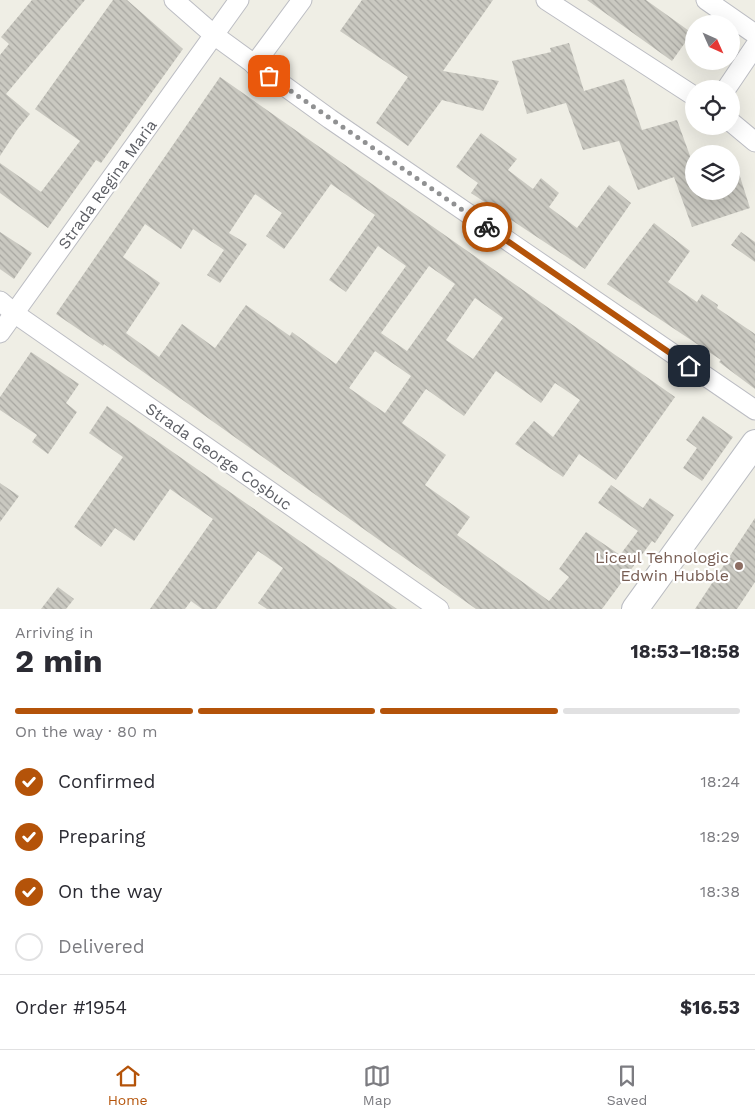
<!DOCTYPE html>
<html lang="en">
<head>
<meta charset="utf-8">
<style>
	body { margin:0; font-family:"Work Sans",sans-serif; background:#f2f2f3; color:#2b2b33; height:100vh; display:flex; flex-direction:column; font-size:19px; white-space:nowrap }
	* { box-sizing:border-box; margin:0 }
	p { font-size:16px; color:#7c7c81 }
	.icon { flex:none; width:28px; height:28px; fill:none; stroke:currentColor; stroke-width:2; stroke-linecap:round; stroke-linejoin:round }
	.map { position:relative; height:609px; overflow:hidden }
	.details { display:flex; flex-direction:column; background:#fff; flex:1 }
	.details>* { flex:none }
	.needle { width:32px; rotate:135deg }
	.fabs { position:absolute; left:685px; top:15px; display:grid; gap:10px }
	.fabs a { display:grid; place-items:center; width:55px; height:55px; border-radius:50%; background:#fff; box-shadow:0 5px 20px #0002; font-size:25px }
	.pin { position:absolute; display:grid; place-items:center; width:42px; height:42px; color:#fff; margin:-21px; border-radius:10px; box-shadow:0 2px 8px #0006 }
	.courier { position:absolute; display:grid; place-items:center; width:50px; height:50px; margin:-25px; border:4px solid #b45309; border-radius:50%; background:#fff; color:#222; box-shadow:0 1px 6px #0007 }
	.summary em { font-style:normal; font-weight:700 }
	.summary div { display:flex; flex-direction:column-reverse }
	.summary { display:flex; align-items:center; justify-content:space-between; height:85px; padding:0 15px }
	h1 { font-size:32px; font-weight:700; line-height:38px }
	.bar { display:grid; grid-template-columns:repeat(4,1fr); gap:8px 5px; align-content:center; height:60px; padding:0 15px }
	.bar i { height:6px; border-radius:4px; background:#e1e1e2 }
	.bar .active { background:#b45309 }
	.bar p { grid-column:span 4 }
	.line { display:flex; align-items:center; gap:12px; padding:0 15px; border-top:1px solid #e1e1e2 }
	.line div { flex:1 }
	ol { padding:0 15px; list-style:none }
	li { display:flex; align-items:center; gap:15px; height:55px }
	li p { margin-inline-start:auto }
	li .icon { padding:5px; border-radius:50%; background:#b45309; color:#fff; stroke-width:4 }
	li:last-child { color:#7c7c81 }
	li i { width:28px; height:28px; border:2px solid #e1e1e2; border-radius:50% }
	.tab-bar { display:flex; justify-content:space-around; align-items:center; height:70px; border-top:1px solid #e1e1e2; background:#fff; font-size:14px; color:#7c7c81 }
	.tab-bar a { display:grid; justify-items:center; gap:2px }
	.tab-bar .active { color:#b45309 }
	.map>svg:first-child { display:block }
	.building { fill:url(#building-back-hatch); fill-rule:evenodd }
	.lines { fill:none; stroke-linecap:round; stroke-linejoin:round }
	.street-casing { stroke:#bcbdc3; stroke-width:21 }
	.secondary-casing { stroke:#babcc2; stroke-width:28 }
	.street { stroke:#fff; stroke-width:19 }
	.secondary { stroke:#fff; stroke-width:26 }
	.done { stroke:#909192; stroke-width:5; stroke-dasharray:0 9 }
	.route { stroke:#b45309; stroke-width:6 }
	.education-dot { fill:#8d6e63; stroke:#fff; stroke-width:2 }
	.labels { text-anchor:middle; stroke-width:4.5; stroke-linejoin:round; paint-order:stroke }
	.street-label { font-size:16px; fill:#5d5f65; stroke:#fff }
	.education-label { font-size:16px; fill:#785e54; stroke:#fff; text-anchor:end }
</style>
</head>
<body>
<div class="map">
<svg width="755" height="609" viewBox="0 0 755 609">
	<defs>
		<pattern id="building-back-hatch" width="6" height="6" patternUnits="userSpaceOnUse" patternTransform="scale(1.25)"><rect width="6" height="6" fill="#cac9c1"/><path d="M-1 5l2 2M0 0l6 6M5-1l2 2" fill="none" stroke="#a7a6a0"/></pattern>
	</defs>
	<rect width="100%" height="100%" fill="#efeee5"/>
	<g class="building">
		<polygon points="32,0 85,0 6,94 30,114 17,130 0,156 0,55 9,44 1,37"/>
		<polygon points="113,0 127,0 183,49 101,163 96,160 48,228 0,193 0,163 41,192 80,141 35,109"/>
		<polygon points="362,0 493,0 443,71 499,81 483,111 442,100 408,146 376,123 408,77 340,31"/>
		<polygon points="587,0 646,0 692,33 672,61"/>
		<polygon points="569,43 584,91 624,79 642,130 677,120 694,167 694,191 731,191 731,162 735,161 750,208 692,227 674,177 638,190 619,141 583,150 566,103 527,114 512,61 551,52 550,48"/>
		<path d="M220,77l455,320 -59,83 -37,-26 -16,23 -48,-33 19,-23 19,16 27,-37 -25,-17 -14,20 -45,-32 -32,45 -38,-27 -24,34 44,32 -21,30 45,32 -13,18 92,66 20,-24 -10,-8 27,-37 34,23 18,-24 -40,-28 13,-18 32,23 7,-10 24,17 -19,28 -3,-2 -50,68h-126l-372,-265 -1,2 -47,-32zM331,184l44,31 -46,65 17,12 32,-46 28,20 -70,98 -44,-32 -2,4 -44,-31 -31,43 -33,-24 -23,33 -33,-24 34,-50 -37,-26 22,-33 36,25 12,-20 31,21 -17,25 13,8 27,-39 -18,-11 26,-39 27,19 -16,23 18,13zM429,266l26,18 -48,67 -26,-18zM475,298l28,20 -30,41 -27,-19zM375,351l36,25 -26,37 -36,-25z"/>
		<polygon points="481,133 517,159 508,170 533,189 541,178 559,193 549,207 577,228 609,185 631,203 585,269 471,193 478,183 456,167"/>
		<polygon points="654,223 690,251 668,282 697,302 702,294 718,305 717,308 755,334 755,389 719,362 721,360 607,284"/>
		<polygon points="0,232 32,253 14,279 0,269"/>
		<polygon points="741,232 755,242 755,262 731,245"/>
		<polygon points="31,352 79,384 66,403 77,412 48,454 32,442 37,435 0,410 0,397"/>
		<polygon points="107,406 397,609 267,609 258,603 283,568 258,551 216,609 202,609 191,601 185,609 150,609 213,519 170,489 134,541 115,528 101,547 74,527 123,457 89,433"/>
		<polygon points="703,416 733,437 702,481 683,468 697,448 686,440"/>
		<polygon points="0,483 19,496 0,522"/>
		<polygon points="755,518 755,582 737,609 695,609"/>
		<polygon points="58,587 74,599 66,609 41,609"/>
	</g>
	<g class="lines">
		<defs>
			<g id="street">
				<polyline points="174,0 214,35 330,119 755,410"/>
				<polyline points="546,0 694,96"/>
				<polyline points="706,0 755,34"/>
				<polyline points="254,65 302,0"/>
				<polyline points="726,89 755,46"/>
				<polyline points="731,122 755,142"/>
				<polyline points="0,301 14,313 439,609"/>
				<polyline points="0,333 239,0"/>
			</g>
			<polyline id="secondary" points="635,609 755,443"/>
		</defs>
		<use href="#street" class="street-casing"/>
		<use href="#secondary" class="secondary-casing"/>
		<use href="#street" class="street"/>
		<use href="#secondary" class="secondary"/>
	</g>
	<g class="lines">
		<polyline class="done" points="269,76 487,227"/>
		<polyline class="route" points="487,227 689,366"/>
	</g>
	<circle class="education-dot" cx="739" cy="566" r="5"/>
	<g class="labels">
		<g class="street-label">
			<text transform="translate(107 184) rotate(-54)" y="6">Strada Regina Maria</text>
			<text transform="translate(219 456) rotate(35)" y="6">Strada George Coșbuc</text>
		</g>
		<g class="education-label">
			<text x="729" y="563">Liceul Tehnologic<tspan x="729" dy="18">Edwin Hubble</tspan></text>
		</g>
	</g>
</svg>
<div class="fabs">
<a><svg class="needle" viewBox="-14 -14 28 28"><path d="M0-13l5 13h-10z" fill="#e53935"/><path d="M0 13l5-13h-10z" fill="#7c7c81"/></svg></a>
<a><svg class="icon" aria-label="locate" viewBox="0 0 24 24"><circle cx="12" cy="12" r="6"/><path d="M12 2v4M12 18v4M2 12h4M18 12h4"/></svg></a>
<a><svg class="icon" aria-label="layers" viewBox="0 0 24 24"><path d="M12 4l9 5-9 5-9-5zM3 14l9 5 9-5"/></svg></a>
</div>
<div class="pin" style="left:269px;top:76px;background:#ea580c"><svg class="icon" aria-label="bag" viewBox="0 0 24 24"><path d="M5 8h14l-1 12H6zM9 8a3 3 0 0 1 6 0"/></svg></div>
<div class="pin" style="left:689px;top:366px;background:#1f2937"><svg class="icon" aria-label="home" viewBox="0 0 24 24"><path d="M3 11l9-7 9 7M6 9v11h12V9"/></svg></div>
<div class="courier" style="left:487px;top:227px"><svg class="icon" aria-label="bike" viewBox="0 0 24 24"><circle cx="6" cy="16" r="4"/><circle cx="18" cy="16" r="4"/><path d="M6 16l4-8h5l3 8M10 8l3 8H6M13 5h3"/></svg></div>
</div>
<section class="details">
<div class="summary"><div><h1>2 min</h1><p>Arriving in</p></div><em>18:53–18:58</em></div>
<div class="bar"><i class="active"></i><i class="active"></i><i class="active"></i><i></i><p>On the way · 80 m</p></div>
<ol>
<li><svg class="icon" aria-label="check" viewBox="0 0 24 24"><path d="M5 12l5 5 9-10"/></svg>Confirmed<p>18:24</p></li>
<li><svg class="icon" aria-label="check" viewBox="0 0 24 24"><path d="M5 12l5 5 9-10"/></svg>Preparing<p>18:29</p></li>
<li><svg class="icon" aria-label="check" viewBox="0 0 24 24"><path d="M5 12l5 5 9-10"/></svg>On the way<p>18:38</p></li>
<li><i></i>Delivered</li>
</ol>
<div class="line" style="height:65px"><div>Order #1954</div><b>$16.53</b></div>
</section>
<nav class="tab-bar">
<a class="active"><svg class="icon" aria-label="home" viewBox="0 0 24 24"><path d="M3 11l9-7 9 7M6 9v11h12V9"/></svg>Home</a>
<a><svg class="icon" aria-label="map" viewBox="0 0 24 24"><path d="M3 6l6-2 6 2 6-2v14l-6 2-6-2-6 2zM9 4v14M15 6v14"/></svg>Map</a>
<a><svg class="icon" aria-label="saved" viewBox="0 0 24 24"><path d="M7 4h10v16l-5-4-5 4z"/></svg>Saved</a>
</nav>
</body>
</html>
